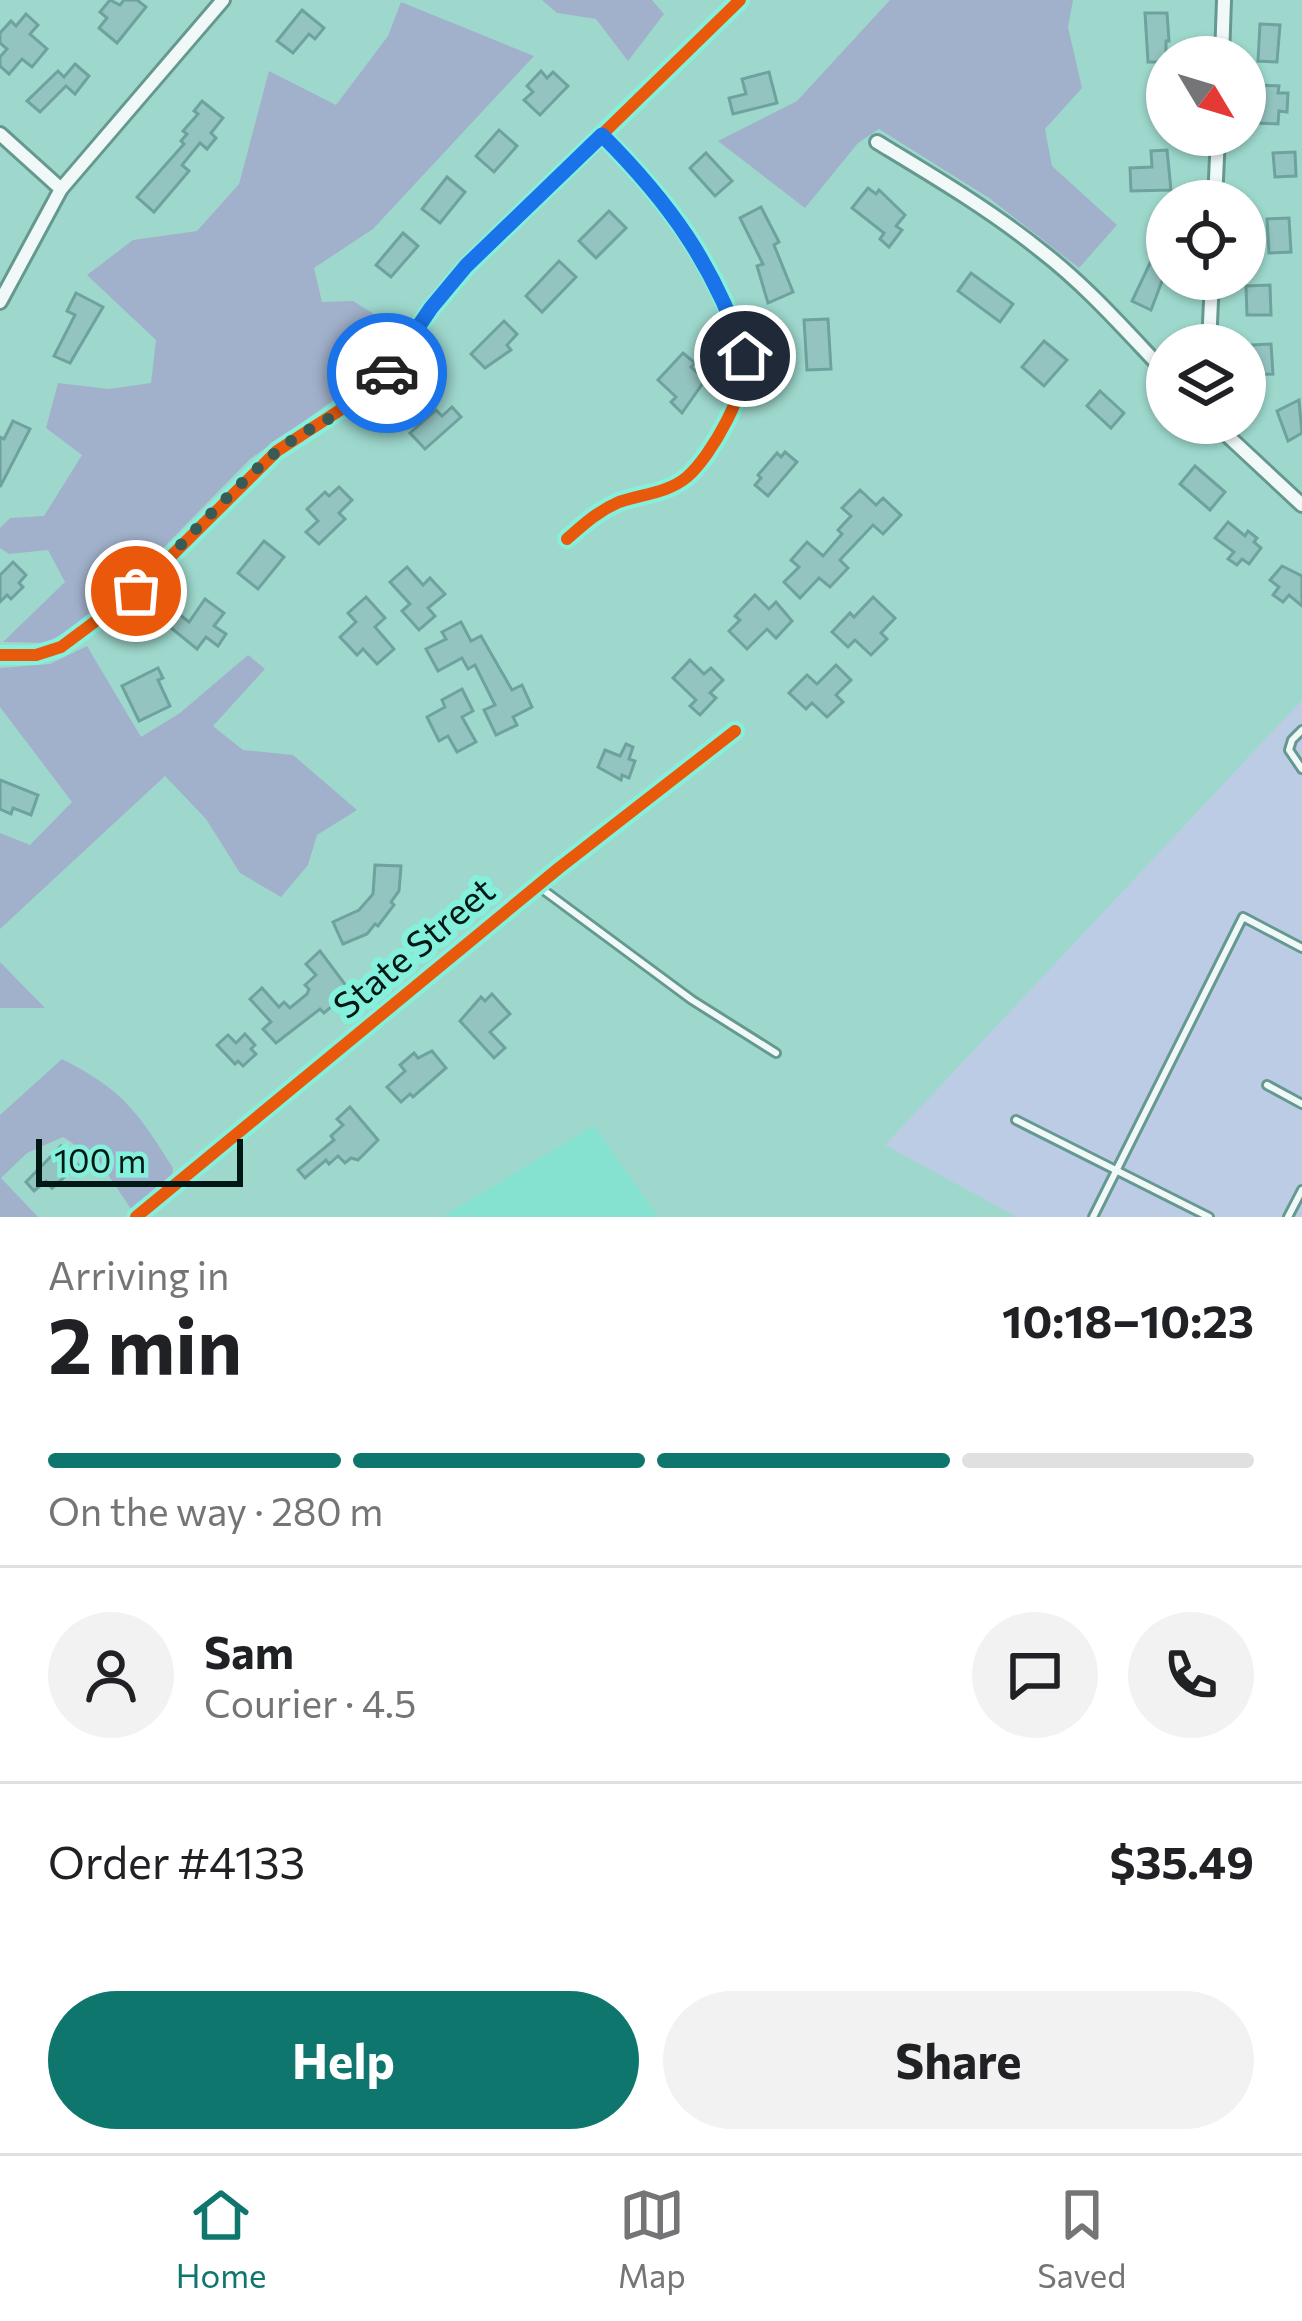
<!DOCTYPE html>
<html lang="en">
<head>
<meta charset="utf-8">
<style>
	body { margin:0; font-family:Commissioner,sans-serif; background:#f2f2f2; color:#202124; height:100vh; display:flex; flex-direction:column; font-size:45px; white-space:nowrap }
	* { box-sizing:border-box; margin:0 }
	p { font-size:39px; color:#757577 }
	.icon { flex:none; width:66px; height:66px; fill:none; stroke:currentColor; stroke-width:2; stroke-linecap:round; stroke-linejoin:round }
	.map { position:relative; height:1217px; overflow:hidden }
	.sheet { display:flex; flex-direction:column; background:#fff; flex:1 }
	.sheet>* { flex:none }
	.needle { width:78px; rotate:128deg }
	.fabs { position:absolute; left:1146px; top:36px; display:grid; gap:24px }
	.fabs a { display:grid; place-items:center; width:120px; height:120px; border-radius:50%; background:#fff; box-shadow:0 3px 9px #0004; font-size:60px }
	.scale { position:absolute; left:36px; bottom:30px; width:207px; box-sizing:border-box; padding-left:12px; border:6px solid #021814; border-top:0; font-size:33px; line-height:42px; white-space:nowrap; color:#021814; -webkit-text-stroke:9px #85f1dc; paint-order:stroke }
	.pin { position:absolute; display:grid; place-items:center; width:102px; height:102px; color:#fff; margin:-51px; border:6px solid #fff; border-radius:50%; box-shadow:0 3px 12px #0007 }
	.courier { position:absolute; display:grid; place-items:center; width:120px; height:120px; margin:-60px; border:9px solid #1a73e8; border-radius:50%; background:#fff; color:#222; box-shadow:0 3px 15px #0007 }
	.overview em { font-style:normal; font-weight:700 }
	.overview div { display:flex; flex-direction:column-reverse }
	.overview { display:flex; align-items:center; justify-content:space-between; height:204px; padding:0 48px }
	h1 { font-size:78px; font-weight:700; line-height:90px }
	.bar { display:grid; grid-template-columns:repeat(4,1fr); gap:18px 12px; align-content:center; height:144px; padding:0 48px }
	.bar i { height:15px; border-radius:9px; background:#e0e0e0 }
	.bar .selected { background:#0f766e }
	.bar p { grid-column:span 4 }
	.line { display:flex; align-items:center; gap:30px; padding:0 48px; border-top:3px solid #e0e0e0 }
	.line div { flex:1 }
	.round { display:grid; place-items:center; flex:none; width:126px; height:126px; border-radius:63px; background:#f2f2f2 }
	.action { display:flex; gap:24px; margin-top:auto; padding:24px 48px }
	.action a { flex:1; height:138px; border-radius:72px; background:#0f766e; color:#fff; font-size:48px; font-weight:700; line-height:138px; text-align:center }
	.action a+a { background:#f2f2f2; color:#202124 }
	.menu { display:flex; justify-content:space-around; align-items:center; height:168px; border-top:3px solid #e0e0e0; background:#fff; font-size:33px; color:#757577 }
	.menu a { display:grid; justify-items:center; gap:6px }
	.menu .selected { color:#0f766e }
	.map>svg:first-child { display:block }
	.built { fill:#85e2d1 }
	.green { fill:#bbcce4 }
	.forest { fill:#a1b1cb }
	.building { fill:#94c4c0; stroke:#6da29e; stroke-width:3 }
	.lines { fill:none; stroke-linecap:round; stroke-linejoin:round }
	.lane-casing { stroke:#659990; stroke-width:12 }
	.street-casing { stroke:#659990; stroke-width:18 }
	.lane { stroke:#f0f9f8; stroke-width:6 }
	.street { stroke:#f0f9f8; stroke-width:12 }
	.cycleway-casing { stroke:#85f1dc; stroke-width:20 }
	.cycleway { stroke:#e8590c; stroke-width:12 }
	.done { stroke:#395b55; stroke-width:12; stroke-dasharray:0 21.6 }
	.route { stroke:#1a73e8; stroke-width:15 }
	.labels { text-anchor:middle; stroke-width:12; stroke-linejoin:round; paint-order:stroke }
	.street-label { font-size:36px; fill:#021814; stroke:#85f1dc }
</style>
</head>
<body>
<div class="map">
<svg width="1302" height="1217" viewBox="0 0 1302 1217">
	<rect width="100%" height="100%" fill="#9ed8cd"/>
	<polygon class="built" points="594,1126 658,1217 442,1217 593,1126"/>
	<polygon class="green" points="1302,700 1302,1217 1017,1217 885,1145"/>
	<g class="forest">
		<polygon points="542,0 652,0 664,14 628,61 596,19 557,13"/>
		<polygon points="890,0 1073,0 1068,27 1082,88 1045,129 1052,166 1117,225 1079,268 989,198 879,129 858,143 805,208 718,141 797,101"/>
		<polygon points="401,2 534,56 373,229 314,268 322,302 353,301 403,332 358,383 250,459 130,582 80,624 46,643 3,642 65,582 48,550 9,554 0,548 0,528 10,518 44,516 82,455 46,428 58,383 109,389 151,383 156,340 87,275 133,240 197,231 239,184 269,71 336,105 388,36"/>
		<polygon points="87,646 141,737 180,713 248,655 265,669 213,726 243,750 293,755 357,810 317,835 308,865 281,897 240,873 206,819 165,776 0,929 0,833 30,845 72,802 0,707 0,668 50,664"/>
		<polygon points="0,962 45,1008 0,1008"/>
		<path d="M62,1059c61,31 76,53 111,109l-1,7 -41,34 -32,-48 -36,-24 -36,16 -26,25 37,39h-38v-102z"/>
	</g>
	<g class="building">
		<polygon points="110,0 120,5 124,0 137,0 146,7 117,43 99,28 107,18 100,12"/>
		<polygon points="302,10 324,28 315,39 309,34 293,53 277,41"/>
		<polygon points="1145,13 1167,13 1169,41 1166,41 1166,62 1148,62"/>
		<polygon points="26,14 38,25 30,34 47,49 32,67 22,59 9,74 0,66 0,57 7,49 0,43 0,33 11,21 16,26"/>
		<polygon points="1260,24 1280,25 1277,62 1258,61"/>
		<polygon points="75,64 89,76 75,94 66,86 40,112 27,101 58,71 64,77"/>
		<polygon points="541,71 547,78 553,72 568,86 540,115 524,100 533,92 527,86"/>
		<polygon points="769,72 777,103 733,114 729,98 746,94 742,79"/>
		<polygon points="1259,85 1279,86 1278,93 1288,93 1287,112 1279,111 1278,124 1257,123"/>
		<polygon points="202,101 223,118 211,133 216,138 207,149 200,143 182,165 189,171 154,212 137,197 184,144 181,141 187,134 183,131 198,114 194,111"/>
		<polygon points="499,130 517,146 494,172 476,156"/>
		<polygon points="1167,150 1171,190 1131,191 1130,168 1152,167 1151,151"/>
		<polygon points="1295,152 1296,176 1275,177 1273,153"/>
		<polygon points="706,153 732,181 715,196 690,168"/>
		<polygon points="447,177 465,192 440,223 422,209"/>
		<polygon points="868,188 876,194 879,190 905,215 896,226 902,230 889,247 880,239 884,233 852,208"/>
		<polygon points="761,207 779,242 774,245 793,292 768,303 757,266 763,264 740,218"/>
		<polygon points="609,211 626,228 596,258 579,241"/>
		<polygon points="1289,218 1291,252 1269,253 1267,219"/>
		<polygon points="403,233 418,246 391,277 376,265"/>
		<polygon points="559,261 576,277 542,312 526,296"/>
		<polygon points="1151,261 1167,268 1151,310 1132,301"/>
		<polygon points="971,273 1013,304 1000,322 958,291"/>
		<polygon points="1270,285 1271,315 1247,315 1246,286"/>
		<polygon points="76,293 103,307 70,363 54,356 75,315 67,311"/>
		<polygon points="828,319 831,369 807,370 804,320"/>
		<polygon points="504,321 517,334 507,345 511,350 485,368 471,354"/>
		<polygon points="1044,341 1067,360 1044,386 1022,367"/>
		<polygon points="1271,344 1273,374 1254,375 1252,345"/>
		<polygon points="683,353 695,363 691,367 705,380 682,413 671,402 676,397 658,380"/>
		<polygon points="1100,391 1124,413 1111,428 1087,406"/>
		<polygon points="1299,400 1302,433 1288,441 1277,411"/>
		<polygon points="452,407 461,417 425,449 410,433 436,410 442,416"/>
		<polygon points="13,421 30,429 0,487 0,437 4,439"/>
		<polygon points="785,452 797,462 768,496 755,485 761,478 758,475 777,453 781,457"/>
		<polygon points="1195,466 1225,492 1210,510 1180,484"/>
		<polygon points="339,487 352,500 339,513 345,519 319,544 306,532 318,521 307,509 325,492 329,496"/>
		<polygon points="860,490 876,505 883,498 901,515 883,534 873,525 840,560 848,568 830,587 819,578 800,598 784,582 799,567 791,560 807,542 823,556 842,534 838,530 851,516 842,508"/>
		<polygon points="1228,522 1245,536 1248,531 1257,538 1254,542 1261,548 1249,564 1242,559 1237,565 1228,559 1234,552 1215,538"/>
		<polygon points="264,541 284,557 258,589 238,573"/>
		<polygon points="13,562 26,575 19,583 23,587 11,599 7,595 0,602 0,575"/>
		<polygon points="1282,566 1302,576 1302,606 1289,595 1283,602 1273,595 1279,587 1270,580"/>
		<polygon points="407,567 423,585 430,578 445,594 428,608 435,616 419,630 402,611 410,604 390,582"/>
		<polygon points="755,595 769,609 776,602 792,621 776,638 767,629 747,649 729,631 740,620 735,616"/>
		<polygon points="366,597 385,618 375,627 394,649 377,664 363,649 357,655 340,637 356,622 348,613"/>
		<polygon points="873,597 895,618 881,633 887,639 871,655 855,640 848,647 832,632 850,613 854,617"/>
		<polygon points="205,599 224,613 214,626 226,634 218,646 206,637 197,649 170,627 179,614 189,622"/>
		<polygon points="461,622 471,641 481,636 512,690 522,685 532,707 513,717 517,725 496,735 484,710 495,705 475,665 468,669 462,658 438,671 426,649 446,639 442,632"/>
		<polygon points="690,660 704,674 711,668 723,680 710,693 716,698 700,715 690,706 696,700 673,678"/>
		<polygon points="836,665 851,680 836,695 843,702 827,717 812,703 806,709 789,693 807,675 817,684"/>
		<polygon points="158,668 163,678 158,680 170,706 139,721 122,686"/>
		<polygon points="462,689 473,711 462,717 476,742 457,752 448,736 439,741 427,717 445,707 442,700"/>
		<polygon points="626,744 633,747 629,759 635,761 629,778 622,775 621,780 598,767 605,750 620,756"/>
		<polygon points="0,780 38,795 31,815 13,808 11,814 0,809"/>
		<polygon points="375,865 401,866 399,891 391,902 394,905 378,926 375,924 367,934 343,944 333,922 359,910 373,894"/>
		<polygon points="320,951 350,991 324,1013 320,1009 276,1043 263,1029 271,1022 250,999 262,988 279,1007 284,1002 290,1008 307,994 309,989 305,985 316,975 306,964"/>
		<polygon points="492,994 510,1014 490,1032 505,1048 494,1058 460,1021 481,997 485,1001"/>
		<polygon points="245,1034 255,1045 251,1049 256,1054 243,1066 238,1061 235,1064 217,1045 228,1035 236,1043"/>
		<polygon points="432,1051 446,1068 413,1097 410,1094 401,1102 387,1087 405,1071 400,1065 414,1053 418,1058"/>
		<polygon points="350,1107 378,1140 358,1160 351,1158 345,1163 338,1156 329,1164 326,1160 305,1178 298,1170 334,1140 331,1136 343,1125 337,1119"/>
		<polygon points="61,1146 78,1165 52,1188 46,1181 34,1191 26,1182"/>
	</g>
	<g class="lines">
		<defs>
			<g id="lane">
				<polyline points="1302,730 1292,740 1289,750 1302,769"/>
				<polyline points="538,886 692,1000 776,1053"/>
				<polyline points="1267,1085 1302,1104"/>
				<polyline points="1016,1120 1209,1217"/>
				<polyline points="1093,1217 1243,917 1302,948"/>
				<polyline points="1288,1217 1302,1190"/>
			</g>
			<g id="street">
				<polyline points="1222,57 1224,0"/>
				<polyline points="0,134 61,189"/>
				<path d="M877,142c56,34 112,67 163,108 47,36 86,81 127,124"/>
				<polyline points="1215,201 1218,135"/>
				<polyline points="0,302 61,189 223,0"/>
				<polyline points="1209,345 1212,279"/>
				<polyline points="1214,423 1302,505"/>
				<path d="M567,539c17,-15 31,-28 52,-37 23,-8 49,-9 68,-25 25,-22 62,-88 58,-122 -2,-17 -13,-36 -20,-51 -29,-67 -72,-118 -123,-169"/>
				<polyline points="0,655 36,655 61,647 136,591 277,451 377,386 431,309 467,266 740,0"/>
				<polyline points="136,1217 559,868 735,731"/>
			</g>
		</defs>
		<use href="#lane" class="lane-casing"/>
		<use href="#street" class="street-casing"/>
		<use href="#lane" class="lane"/>
		<use href="#street" class="street"/>
		<defs>
			<g id="cycleway">
				<path d="M567,539c17,-15 31,-28 52,-37 23,-8 49,-9 68,-25 25,-22 62,-88 58,-122 -2,-17 -13,-36 -20,-51 -29,-67 -72,-118 -123,-169"/>
				<polyline points="0,655 36,655 61,647 136,591 277,451 377,386 431,309 467,266 740,0"/>
				<polyline points="136,1217 559,868 735,731"/>
			</g>
		</defs>
		<use href="#cycleway" class="cycleway-casing"/>
		<use href="#cycleway" class="cycleway"/>
	</g>
	<g class="lines">
		<path class="done" d="M136,591c46,-46 90,-96 139,-138 35,-30 83,-42 112,-80"/>
		<path class="route" d="M387,373l44,-65 35,-42 136,-131c68,68 111,129 143,221"/>
	</g>
	<g class="labels">
		<g class="street-label">
			<text transform="translate(414 948) rotate(-40)" y="13">State Street</text>
		</g>
	</g>
</svg>
<div class="fabs">
<a><svg class="needle" viewBox="-14 -14 28 28"><path d="M0-13l5 13h-10z" fill="#e53935"/><path d="M0 13l5-13h-10z" fill="#757577"/></svg></a>
<a><svg class="icon" aria-label="locate" viewBox="0 0 24 24"><circle cx="12" cy="12" r="6"/><path d="M12 2v4M12 18v4M2 12h4M18 12h4"/></svg></a>
<a><svg class="icon" aria-label="layers" viewBox="0 0 24 24"><path d="M12 4l9 5-9 5-9-5zM3 14l9 5 9-5"/></svg></a>
</div>
<div class="scale">100 m</div>
<div class="pin" style="left:136px;top:591px;background:#ea580c"><svg class="icon" aria-label="bag" viewBox="0 0 24 24"><path d="M5 8h14l-1 12H6zM9 8a3 3 0 0 1 6 0"/></svg></div>
<div class="pin" style="left:745px;top:356px;background:#1f2937"><svg class="icon" aria-label="home" viewBox="0 0 24 24"><path d="M3 11l9-7 9 7M6 9v11h12V9"/></svg></div>
<div class="courier" style="left:387px;top:373px"><svg class="icon" aria-label="car" viewBox="0 0 24 24"><path d="M5 17H2v-5l4-1 3-4h7l3 4 3 1v5h-3M9 17h6M6 11h13"/><circle cx="7" cy="17" r="2"/><circle cx="17" cy="17" r="2"/></svg></div>
</div>
<section class="sheet">
<div class="overview"><div><h1>2 min</h1><p>Arriving in</p></div><em>10:18–10:23</em></div>
<div class="bar"><i class="selected"></i><i class="selected"></i><i class="selected"></i><i></i><p>On the way · 280 m</p></div>
<div class="line" style="height:216px"><a class="round"><svg class="icon" aria-label="person" viewBox="0 0 24 24"><circle cx="12" cy="8" r="4"/><path d="M4 21q1-7 8-7t8 7"/></svg></a><div><b>Sam</b><p>Courier · 4.5</p></div><a class="round"><svg class="icon" aria-label="chat" viewBox="0 0 24 24"><path d="M4 5h16v11H9l-5 4z"/></svg></a><a class="round"><svg class="icon" aria-label="phone" viewBox="0 0 24 24"><path d="M5 4h4l2 5-3 2q2 4 5 5l2-3 5 2v4C11 20 4 13 5 4z"/></svg></a></div>
<div class="line" style="height:156px"><div>Order #4133</div><b>$35.49</b></div>
<div class="action"><a>Help</a><a>Share</a></div>
</section>
<nav class="menu">
<a class="selected"><svg class="icon" aria-label="home" viewBox="0 0 24 24"><path d="M3 11l9-7 9 7M6 9v11h12V9"/></svg>Home</a>
<a><svg class="icon" aria-label="map" viewBox="0 0 24 24"><path d="M3 6l6-2 6 2 6-2v14l-6 2-6-2-6 2zM9 4v14M15 6v14"/></svg>Map</a>
<a><svg class="icon" aria-label="saved" viewBox="0 0 24 24"><path d="M7 4h10v16l-5-4-5 4z"/></svg>Saved</a>
</nav>
</body>
</html>
